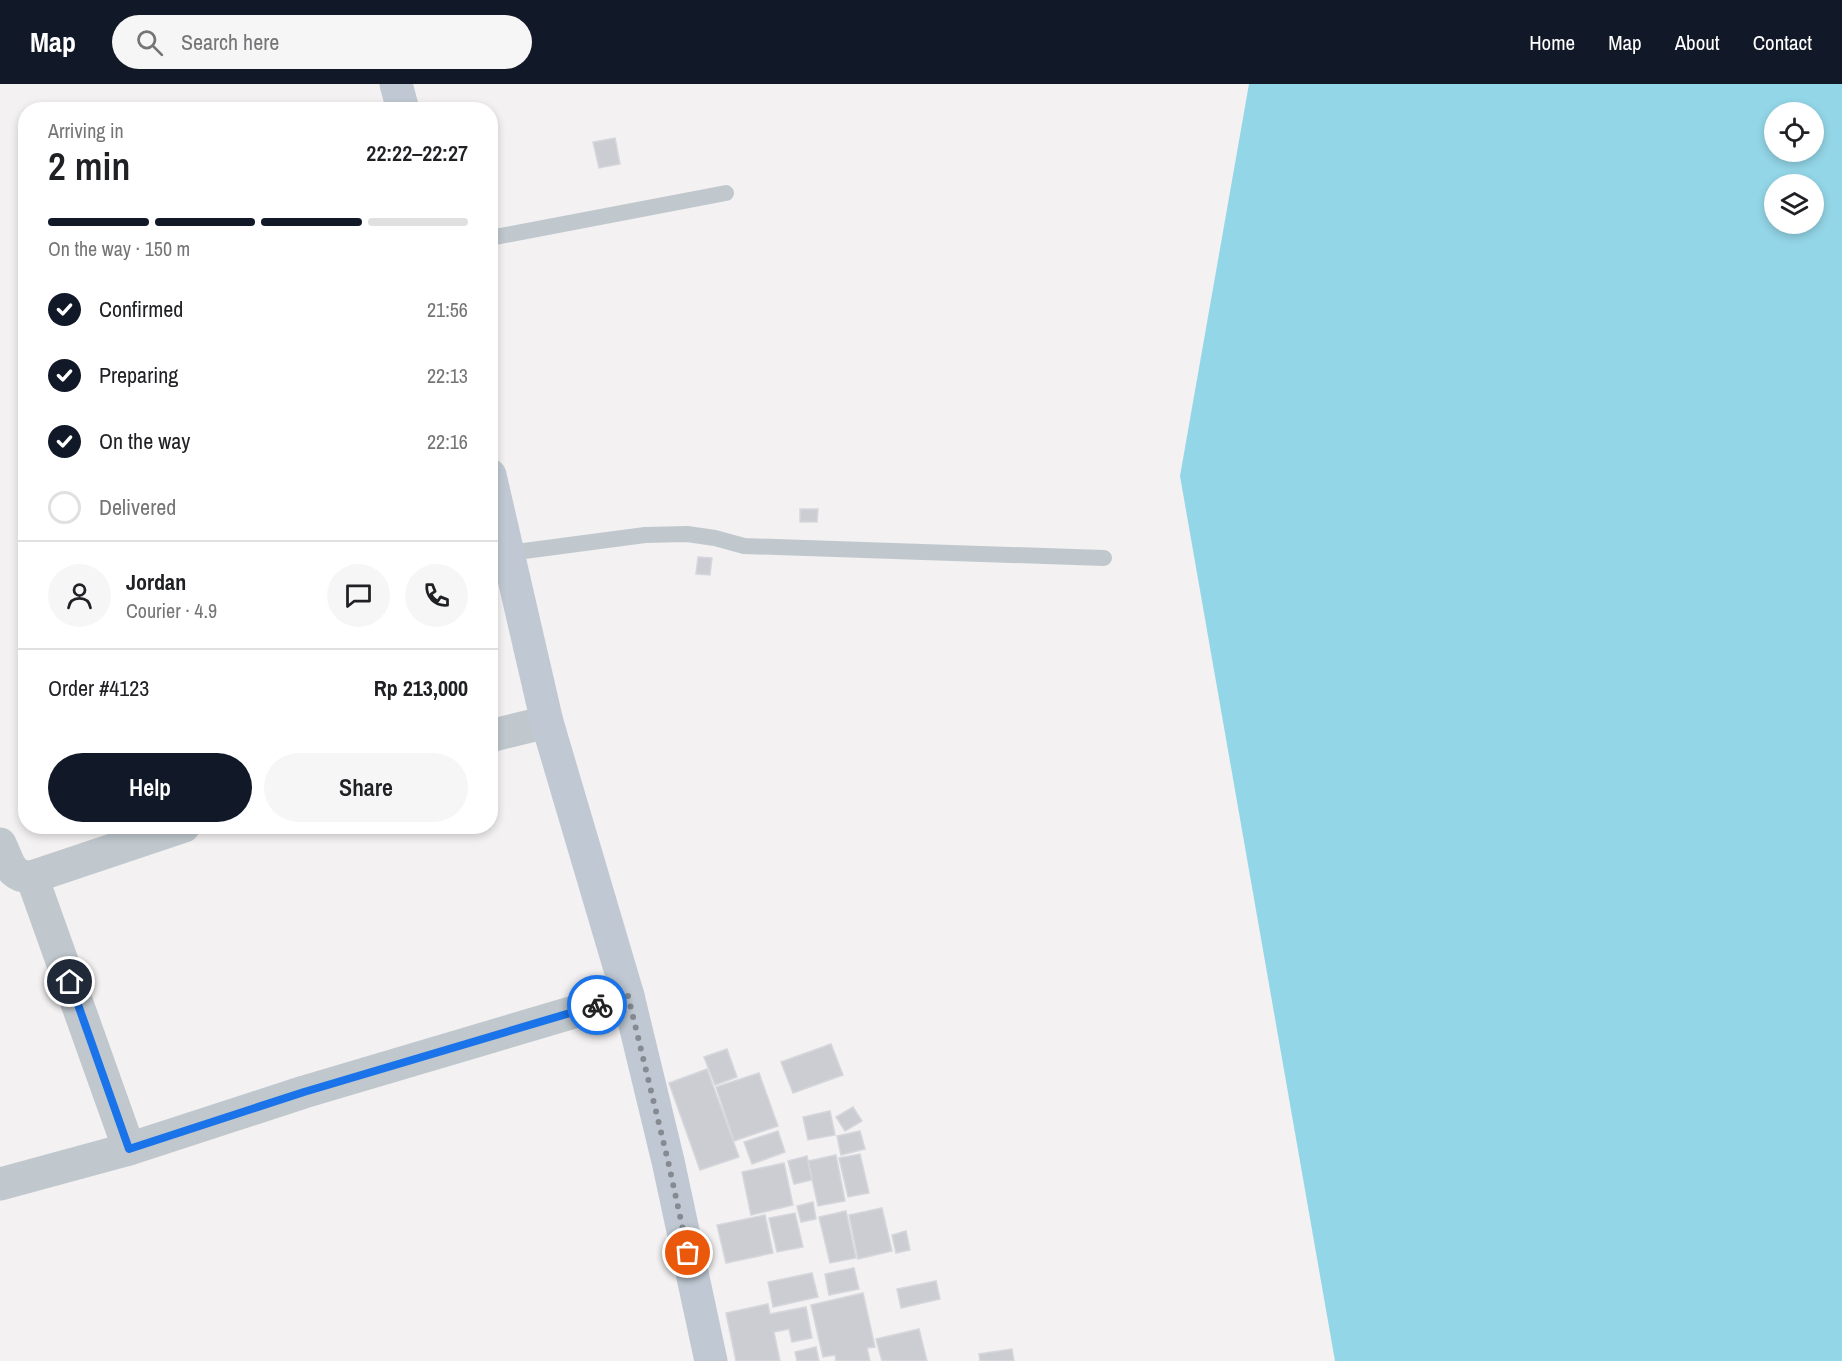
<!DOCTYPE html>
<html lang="en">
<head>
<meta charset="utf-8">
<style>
	body { margin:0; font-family:"Archivo Narrow",sans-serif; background:#f6f6f6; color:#202124; height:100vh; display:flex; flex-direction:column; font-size:22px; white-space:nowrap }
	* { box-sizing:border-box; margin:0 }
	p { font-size:20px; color:#757577 }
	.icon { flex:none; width:33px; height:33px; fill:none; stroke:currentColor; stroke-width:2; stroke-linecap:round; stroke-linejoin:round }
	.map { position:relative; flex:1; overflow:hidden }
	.panel { position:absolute; left:18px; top:18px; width:480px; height:732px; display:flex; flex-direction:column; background:#fff; border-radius:24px; box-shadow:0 3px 9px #0003 }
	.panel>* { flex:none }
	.controls { position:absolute; left:1764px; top:18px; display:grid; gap:12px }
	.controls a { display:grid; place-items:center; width:60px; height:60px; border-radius:50%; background:#fff; box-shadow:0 3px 9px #0003; font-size:30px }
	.pin { position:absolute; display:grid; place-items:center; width:51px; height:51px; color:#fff; margin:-26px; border:3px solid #fff; border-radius:50%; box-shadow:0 2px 6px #0007 }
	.courier { position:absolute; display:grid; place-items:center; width:60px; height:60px; margin:-30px; border:4px solid #1a73e8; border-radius:50%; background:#fff; color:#222; box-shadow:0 2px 8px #0007 }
	.summary em { font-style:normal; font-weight:600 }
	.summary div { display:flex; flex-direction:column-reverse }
	.summary { display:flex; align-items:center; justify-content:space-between; height:102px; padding:0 30px }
	h1 { font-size:39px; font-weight:600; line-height:45px }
	.bar { display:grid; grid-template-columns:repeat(4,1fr); gap:9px 6px; align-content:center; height:72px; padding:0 30px }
	.bar i { height:8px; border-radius:4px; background:#e0e0e0 }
	.bar .active { background:#111827 }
	.bar p { grid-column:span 4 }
	.line { display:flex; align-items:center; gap:15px; padding:0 30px; border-top:2px solid #e0e0e0 }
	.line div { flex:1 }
	.round { display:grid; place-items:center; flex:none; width:63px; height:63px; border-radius:32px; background:#f6f6f6 }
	ol { padding:0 30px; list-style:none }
	li { display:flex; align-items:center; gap:18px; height:66px }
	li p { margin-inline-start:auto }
	li .icon { padding:6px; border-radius:50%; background:#111827; color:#fff; stroke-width:4 }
	li:last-child { color:#757577 }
	li i { width:33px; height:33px; border:3px solid #e0e0e0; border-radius:50% }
	.action { display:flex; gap:12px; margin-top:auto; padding:12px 30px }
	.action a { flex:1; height:69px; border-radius:36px; background:#111827; color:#fff; font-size:24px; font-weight:600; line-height:69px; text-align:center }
	.action a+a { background:#f6f6f6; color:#202124 }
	header { display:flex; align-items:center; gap:36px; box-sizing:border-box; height:84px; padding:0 30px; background:#111827; color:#fff }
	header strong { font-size:28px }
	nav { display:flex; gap:33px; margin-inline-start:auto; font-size:21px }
	.search { width:420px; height:54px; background:#f6f6f6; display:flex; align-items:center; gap:15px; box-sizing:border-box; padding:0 21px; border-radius:33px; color:#757577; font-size:22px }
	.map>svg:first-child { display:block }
	.water { fill:#93d6e7; fill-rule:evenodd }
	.building { fill:#cbcdd3; stroke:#d5d7dc; stroke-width:1.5 }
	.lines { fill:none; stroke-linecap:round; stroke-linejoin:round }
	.service { stroke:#c0c8ce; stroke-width:16 }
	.minor { stroke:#c0c8ce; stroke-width:33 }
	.secondary { stroke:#c0c9d3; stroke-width:33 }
	.done { stroke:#858b91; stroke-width:6; stroke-dasharray:0 10.8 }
	.route { stroke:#1a73e8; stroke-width:8 }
</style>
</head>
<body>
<header>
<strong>Map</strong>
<div class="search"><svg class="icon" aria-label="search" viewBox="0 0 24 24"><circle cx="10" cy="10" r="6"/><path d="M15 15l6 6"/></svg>Search here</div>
<nav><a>Home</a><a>Map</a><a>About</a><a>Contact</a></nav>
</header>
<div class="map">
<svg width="1842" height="1277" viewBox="0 0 1842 1277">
	<rect width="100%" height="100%" fill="#f3f1f1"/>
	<path class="water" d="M1249,0h593v1277h-507l-155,-885zM1774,28h40v40h-40zM1774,100h40v40h-40z"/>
	<g class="building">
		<polygon points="615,54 620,80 599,84 593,58"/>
		<polygon points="800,425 818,425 817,438 800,438"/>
		<polygon points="698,473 712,474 710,491 696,490"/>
		<polygon points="831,960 843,991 793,1009 781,978"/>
		<polygon points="727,965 737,993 715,1001 704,973"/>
		<polygon points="707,985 739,1073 700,1086 669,999"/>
		<polygon points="759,989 778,1042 734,1057 716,1003"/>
		<polygon points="853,1023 862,1037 845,1047 836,1033"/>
		<polygon points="830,1027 835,1051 808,1056 803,1033"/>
		<polygon points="778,1047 785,1068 752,1080 744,1058"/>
		<polygon points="860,1047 865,1065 841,1071 837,1052"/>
		<polygon points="860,1070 869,1109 848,1113 839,1074"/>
		<polygon points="836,1071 845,1117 818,1122 808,1077"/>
		<polygon points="807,1072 812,1096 794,1100 788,1077"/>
		<polygon points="784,1079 793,1121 751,1131 742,1088"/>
		<polygon points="813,1118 816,1135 801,1138 797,1122"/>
		<polygon points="882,1124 892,1167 858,1175 849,1131"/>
		<polygon points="846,1127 856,1174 830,1179 819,1133"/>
		<polygon points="795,1129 803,1163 777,1168 769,1134"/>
		<polygon points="765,1131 773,1169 726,1179 717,1141"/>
		<polygon points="906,1147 910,1166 896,1169 892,1151"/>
		<polygon points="854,1184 859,1205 829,1211 825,1190"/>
		<polygon points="812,1189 818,1213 773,1223 768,1198"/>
		<polygon points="936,1197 940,1215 901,1224 897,1205"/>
		<polygon points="863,1209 875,1263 867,1264 870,1277 836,1277 835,1271 823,1273 811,1221"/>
		<polygon points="768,1220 770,1230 806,1223 812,1254 792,1258 789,1245 774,1248 780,1277 736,1277 726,1229"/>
		<polygon points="919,1245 927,1277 882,1277 876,1255"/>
		<polygon points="816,1263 819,1277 797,1277 795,1268"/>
		<polygon points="1012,1265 1014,1277 980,1277 979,1270"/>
	</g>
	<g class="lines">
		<g class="service">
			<polyline points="490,154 726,109"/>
			<polyline points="509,469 645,451 687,450 715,454 744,462 1104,474"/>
		</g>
		<g class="minor">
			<polyline points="490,652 547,638"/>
			<path d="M0,760c9,18 9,33 32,33l152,-51"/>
			<polyline points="32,793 129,1065"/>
			<polyline points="0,1100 129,1065 304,1008 628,912"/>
		</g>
		<g class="secondary">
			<polyline points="396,0 403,26"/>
			<polyline points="490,391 547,638 628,912 668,1077 711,1277"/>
		</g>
	</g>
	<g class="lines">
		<polyline class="done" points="597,921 628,912 668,1077 688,1169"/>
		<polyline class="route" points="70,898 129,1065 304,1008 597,921"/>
	</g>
</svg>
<div class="controls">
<a><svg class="icon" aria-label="locate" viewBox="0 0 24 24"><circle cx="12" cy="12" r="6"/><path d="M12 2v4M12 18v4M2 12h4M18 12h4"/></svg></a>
<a><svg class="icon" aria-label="layers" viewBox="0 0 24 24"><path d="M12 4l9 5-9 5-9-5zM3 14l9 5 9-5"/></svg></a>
</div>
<div class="pin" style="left:688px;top:1169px;background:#ea580c"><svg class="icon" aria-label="bag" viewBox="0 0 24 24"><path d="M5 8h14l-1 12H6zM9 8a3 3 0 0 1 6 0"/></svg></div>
<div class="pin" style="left:70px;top:898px;background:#1f2937"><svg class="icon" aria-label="home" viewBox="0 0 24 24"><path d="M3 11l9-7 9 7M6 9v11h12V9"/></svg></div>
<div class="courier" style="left:597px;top:921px"><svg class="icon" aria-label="bike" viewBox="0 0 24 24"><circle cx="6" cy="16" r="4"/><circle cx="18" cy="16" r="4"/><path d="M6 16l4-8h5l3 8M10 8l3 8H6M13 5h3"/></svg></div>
<section class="panel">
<div class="summary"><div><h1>2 min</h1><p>Arriving in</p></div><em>22:22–22:27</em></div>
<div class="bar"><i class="active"></i><i class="active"></i><i class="active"></i><i></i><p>On the way · 150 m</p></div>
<ol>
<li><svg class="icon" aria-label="check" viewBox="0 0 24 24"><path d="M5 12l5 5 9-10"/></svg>Confirmed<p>21:56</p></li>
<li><svg class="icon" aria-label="check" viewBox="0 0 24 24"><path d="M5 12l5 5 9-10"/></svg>Preparing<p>22:13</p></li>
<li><svg class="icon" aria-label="check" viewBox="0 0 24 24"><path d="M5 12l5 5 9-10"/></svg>On the way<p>22:16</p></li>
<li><i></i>Delivered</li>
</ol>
<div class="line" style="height:108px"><a class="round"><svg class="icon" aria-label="person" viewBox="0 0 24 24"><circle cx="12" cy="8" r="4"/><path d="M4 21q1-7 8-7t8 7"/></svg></a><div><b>Jordan</b><p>Courier · 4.9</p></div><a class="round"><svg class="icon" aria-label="chat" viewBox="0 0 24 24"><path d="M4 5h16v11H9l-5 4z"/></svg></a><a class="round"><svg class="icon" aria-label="phone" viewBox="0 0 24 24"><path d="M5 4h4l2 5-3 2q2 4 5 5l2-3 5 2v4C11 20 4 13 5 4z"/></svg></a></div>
<div class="line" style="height:78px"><div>Order #4123</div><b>Rp 213,000</b></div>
<div class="action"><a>Help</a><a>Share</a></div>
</section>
</div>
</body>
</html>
